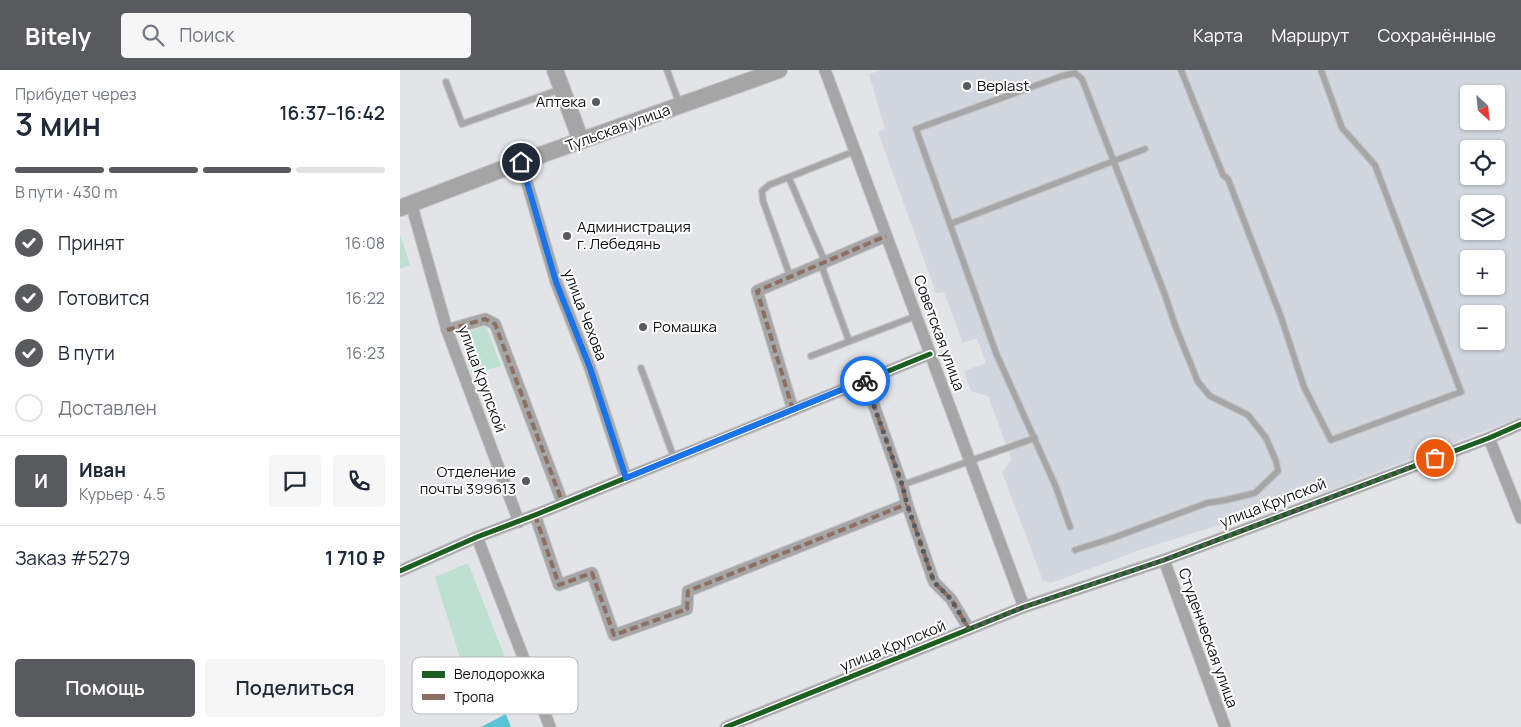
<!DOCTYPE html>
<html lang="ru">
<head>
<meta charset="utf-8">
<style>
	body { margin:0; font-family:Manrope,sans-serif; background:#f6f6f7; color:#1f2937; height:100vh; display:flex; flex-direction:column; font-size:19px; white-space:nowrap }
	* { box-sizing:border-box; margin:0 }
	p { font-size:16px; color:#747a83 }
	.icon { flex:none; width:28px; height:28px; fill:none; stroke:currentColor; stroke-width:2; stroke-linecap:round; stroke-linejoin:round }
	.map { position:relative; flex:1; overflow:hidden }
	.panel { display:flex; flex-direction:column; background:#fff; width:400px }
	.panel>* { flex:none }
	.needle { width:32px; rotate:153deg }
	.fabs { position:absolute; left:1060px; top:15px; display:grid; gap:10px }
	.fabs a { display:grid; place-items:center; width:45px; height:45px; border-radius:5px; background:#fff; box-shadow:0 1px 4px #0004; font-size:25px }
	.pin { position:absolute; display:grid; place-items:center; width:42px; height:42px; color:#fff; margin:-21px; border:2px solid #fff; border-radius:50%; box-shadow:0 1px 5px #0007 }
	.courier { position:absolute; display:grid; place-items:center; width:50px; height:50px; margin:-25px; border:4px solid #1a73e8; border-radius:50%; background:#fff; color:#222; box-shadow:0 1px 6px #0007 }
	.summary em { font-style:normal; font-weight:600 }
	.summary div { display:flex; flex-direction:column-reverse }
	.summary { display:flex; align-items:center; justify-content:space-between; height:85px; padding:0 15px }
	h1 { font-size:32px; font-weight:600; line-height:38px }
	.bar { display:grid; grid-template-columns:repeat(4,1fr); gap:8px 5px; align-content:center; height:60px; padding:0 15px }
	.bar i { height:6px; border-radius:4px; background:#e0e1e3 }
	.bar .active { background:#595a5d }
	.bar p { grid-column:span 4 }
	.line { display:flex; align-items:center; gap:12px; padding:0 15px; border-top:1px solid #e0e1e3 }
	.line div { flex:1 }
	.round { display:grid; place-items:center; flex:none; width:52px; height:52px; border-radius:5px; background:#f6f6f7 }
	ol { padding:0 15px; list-style:none }
	li { display:flex; align-items:center; gap:15px; height:55px }
	li p { margin-inline-start:auto }
	li .icon { padding:5px; border-radius:50%; background:#595a5d; color:#fff; stroke-width:4 }
	li:last-child { color:#747a83 }
	li i { width:28px; height:28px; border:2px solid #e0e1e3; border-radius:50% }
	.button { display:flex; gap:10px; margin-top:auto; padding:10px 15px }
	.button a { flex:1; height:58px; border-radius:5px; background:#595a5d; color:#fff; font-size:20px; font-weight:600; line-height:58px; text-align:center }
	.button a+a { background:#f6f6f7; color:#1f2937 }
	header { display:flex; align-items:center; gap:30px; box-sizing:border-box; height:70px; padding:0 25px; background:#595a5d; color:#fff }
	header strong { font-size:24px }
	nav { display:flex; gap:28px; margin-inline-start:auto; font-size:18px }
	.search { width:350px; height:45px; background:#f6f6f7; display:flex; align-items:center; gap:12px; box-sizing:border-box; padding:0 18px; border-radius:5px; color:#747a83; font-size:19px }
	main { display:flex; flex:1; min-height:0 }
	.map>svg:first-child { display:block }
	.built { fill:#d2d6de; fill-rule:evenodd }
	.green { fill:#bee0d0 }
	.water { fill:#5ac4d3 }
	.lines { fill:none; stroke-linecap:round; stroke-linejoin:round }
	.lane-casing { stroke:#c1c2c4; stroke-width:8 }
	.street-casing { stroke:#c1c2c4; stroke-width:13 }
	.secondary-casing { stroke:#c1c2c4; stroke-width:18 }
	.lane { stroke:#a6a6a6; stroke-width:5.5 }
	.street { stroke:#a6a6a6; stroke-width:11 }
	.secondary { stroke:#a6a5a6; stroke-width:16 }
	.quiet { stroke:#8d6e63; stroke-width:4; stroke-dasharray:8 4; stroke-linecap:butt }
	.cycleway-casing { stroke:#fff; stroke-width:8 }
	.cycleway { stroke:#1b5e20; stroke-width:5 }
	.done { stroke:#595a5d; stroke-width:5; stroke-dasharray:0 9 }
	.route { stroke:#1a73e8; stroke-width:6 }
	.poi-dot { fill:#595a5d; stroke:#fff; stroke-width:2 }
	.labels { text-anchor:middle; stroke-width:4; stroke-linejoin:round; paint-order:stroke }
	.poi-label { font-size:15px; fill:#0f1012; stroke:#fff; text-anchor:start }
	.street-label { font-size:15px; fill:#0f1012; stroke:#fff }
	.key { fill:#fff; stroke:#b7b7b8; stroke-width:1 }
	.key-label { font-size:14px; fill:#0f1012 }
</style>
</head>
<body>
<header>
<strong>Bitely</strong>
<div class="search"><svg class="icon" aria-label="search" viewBox="0 0 24 24"><circle cx="10" cy="10" r="6"/><path d="M15 15l6 6"/></svg>Поиск</div>
<nav><a>Карта</a><a>Маршрут</a><a>Сохранённые</a></nav>
</header>
<main>
<section class="panel">
<div class="summary"><div><h1>3 мин</h1><p>Прибудет через</p></div><em>16:37–16:42</em></div>
<div class="bar"><i class="active"></i><i class="active"></i><i class="active"></i><i></i><p>В пути · 430 m</p></div>
<ol>
<li><svg class="icon" aria-label="check" viewBox="0 0 24 24"><path d="M5 12l5 5 9-10"/></svg>Принят<p>16:08</p></li>
<li><svg class="icon" aria-label="check" viewBox="0 0 24 24"><path d="M5 12l5 5 9-10"/></svg>Готовится<p>16:22</p></li>
<li><svg class="icon" aria-label="check" viewBox="0 0 24 24"><path d="M5 12l5 5 9-10"/></svg>В пути<p>16:23</p></li>
<li><i></i>Доставлен</li>
</ol>
<div class="line" style="height:90px"><b class="round" style="background:#595a5d;color:#fff">И</b><div><b>Иван</b><p>Курьер · 4.5</p></div><a class="round"><svg class="icon" aria-label="chat" viewBox="0 0 24 24"><path d="M4 5h16v11H9l-5 4z"/></svg></a><a class="round"><svg class="icon" aria-label="phone" viewBox="0 0 24 24"><path d="M5 4h4l2 5-3 2q2 4 5 5l2-3 5 2v4C11 20 4 13 5 4z"/></svg></a></div>
<div class="line" style="height:65px"><div>Заказ #5279</div><b>1 710 ₽</b></div>
<div class="button"><a>Помощь</a><a>Поделиться</a></div>
</section>
<div class="map">
<svg width="1121" height="657" viewBox="0 0 1121 657">
	<rect width="100%" height="100%" fill="#e2e4e7"/>
	<path class="built" d="M482,0h639v347l-191,73 -187,59 -92,34 -8,-2 -41,-109 10,-12 -24,-64 -17,-5 -7,-20 22,-8 -9,-25 -14,5 -19,-51 -8,1 -58,-161 7,-3 -16,-55zM1069,24h27v27h-27zM1069,79h27v27h-27zM1069,134h27v27h-27zM1069,189h27v27h-27zM1069,244h27v27h-27z"/>
	<g class="green">
		<polygon points="0,164 10,195 0,199"/>
		<polygon points="86,256 101,296 72,304 60,264"/>
		<polygon points="68,493 104,585 114,620 74,633 35,507"/>
	</g>
	<polygon class="water" points="106,644 111,657 81,657"/>
	<g class="lines">
		<defs>
			<g id="lane">
				<polyline points="267,0 279,33"/>
				<polyline points="781,0 823,105 828,109 881,247 904,317 931,370 1061,322 975,95 942,58 921,0"/>
				<polyline points="46,12 62,54 161,19"/>
				<polyline points="389,108 425,192 423,200 449,271"/>
				<polyline points="550,154 745,79"/>
				<polyline points="390,206 363,131 362,121 369,115 455,81"/>
				<polyline points="411,286 516,246"/>
				<polyline points="241,298 274,388"/>
				<polyline points="502,415 635,368"/>
				<polyline points="670,457 656,417 596,283 516,59 662,6 675,3 682,9 765,225 775,255 798,312 810,326 848,345 866,368 876,391 878,401 855,423 826,430 807,433 710,469 675,480"/>
			</g>
			<g id="street">
				<polyline points="425,0 624,537"/>
				<polyline points="121,92 156,212 190,298 226,408"/>
				<polyline points="11,133 47,260 119,452"/>
				<polyline points="47,260 85,249 95,254 163,434"/>
				<polyline points="465,310 502,415 507,434 534,512 551,529 569,559"/>
				<polyline points="393,340 357,221 486,166"/>
				<polyline points="1089,368 1121,448"/>
				<polyline points="135,445 159,515 192,503 214,565 287,539 288,521 507,434"/>
				<polyline points="77,467 150,657"/>
				<polyline points="764,490 825,657"/>
				<polyline points="0,501 77,467 135,445 530,284"/>
				<polyline points="326,657 624,537 764,490 1089,368 1121,354"/>
			</g>
			<g id="secondary">
				<polyline points="155,0 181,71"/>
				<polyline points="0,138 121,92 379,0"/>
			</g>
		</defs>
		<use href="#lane" class="lane-casing"/>
		<use href="#street" class="street-casing"/>
		<use href="#secondary" class="secondary-casing"/>
		<use href="#lane" class="lane"/>
		<use href="#street" class="street"/>
		<use href="#secondary" class="secondary"/>
		<g class="quiet">
			<polyline points="47,260 85,249 95,254 163,434"/>
			<polyline points="465,310 502,415 507,434 534,512 551,529 569,559"/>
			<polyline points="393,340 357,221 486,166"/>
			<polyline points="135,445 159,515 192,503 214,565 287,539 288,521 507,434"/>
		</g>
		<defs>
			<g id="cycleway">
				<polyline points="0,501 77,467 135,445 530,284"/>
				<polyline points="326,657 624,537 764,490 1089,368 1121,354"/>
			</g>
		</defs>
		<use href="#cycleway" class="cycleway-casing"/>
		<use href="#cycleway" class="cycleway"/>
	</g>
	<g class="lines">
		<polyline class="done" points="465,311 502,414 507,434 534,512 551,529 569,559 624,537 764,490 1035,388"/>
		<polyline class="route" points="121,92 156,212 190,298 226,408 465,310 465,311"/>
	</g>
	<g class="poi-dot">
		<circle cx="567" cy="16" r="5"/>
		<circle cx="196" cy="32" r="5"/>
		<circle cx="167" cy="166" r="5"/>
		<circle cx="243" cy="257" r="5"/>
		<circle cx="126" cy="411" r="5"/>
	</g>
	<g class="labels">
		<g class="poi-label">
			<text x="577" y="21">Beplast</text>
			<text x="186" y="37" text-anchor="end">Аптека</text>
			<text x="177" y="162">Администрация<tspan x="177" dy="17">г. Лебедянь</tspan></text>
			<text x="253" y="262">Ромашка</text>
			<text x="116" y="407" text-anchor="end">Отделение<tspan x="116" dy="17">почты 399613</tspan></text>
		</g>
		<g class="street-label">
			<text transform="translate(218 58) rotate(-20)" y="5">Тульская улица</text>
			<text transform="translate(185 245) rotate(69)" y="5">улица Чехова</text>
			<text transform="translate(539 263) rotate(70)" y="5">Советская улица</text>
			<text transform="translate(82 309) rotate(70)" y="5">улица Крупской</text>
			<text transform="translate(873 433) rotate(-21)" y="5">улица Крупской</text>
			<text transform="translate(808 568) rotate(70)" y="5">Студенческая улица</text>
			<text transform="translate(493 576) rotate(-22)" y="5">улица Крупской</text>
		</g>
	</g>
	<rect x="12" y="587" width="166" height="57" rx="8" class="key"/>
	<rect x="22" y="601" width="23" height="7" fill="#1b5e20"/>
	<rect x="22" y="624" width="23" height="6" fill="#8d6e63"/>
	<g class="key-label">
		<text x="54" y="609">Велодорожка</text>
		<text x="54" y="632">Тропа</text>
	</g>
</svg>
<div class="fabs">
<a><svg class="needle" viewBox="-14 -14 28 28"><path d="M0-13l5 13h-10z" fill="#e53935"/><path d="M0 13l5-13h-10z" fill="#747a83"/></svg></a>
<a><svg class="icon" aria-label="locate" viewBox="0 0 24 24"><circle cx="12" cy="12" r="6"/><path d="M12 2v4M12 18v4M2 12h4M18 12h4"/></svg></a>
<a><svg class="icon" aria-label="layers" viewBox="0 0 24 24"><path d="M12 4l9 5-9 5-9-5zM3 14l9 5 9-5"/></svg></a>
<a>+</a>
<a>−</a>
</div>
<div class="pin" style="left:1035px;top:388px;background:#ea580c"><svg class="icon" aria-label="bag" viewBox="0 0 24 24"><path d="M5 8h14l-1 12H6zM9 8a3 3 0 0 1 6 0"/></svg></div>
<div class="pin" style="left:121px;top:92px;background:#1f2937"><svg class="icon" aria-label="home" viewBox="0 0 24 24"><path d="M3 11l9-7 9 7M6 9v11h12V9"/></svg></div>
<div class="courier" style="left:465px;top:311px"><svg class="icon" aria-label="bike" viewBox="0 0 24 24"><circle cx="6" cy="16" r="4"/><circle cx="18" cy="16" r="4"/><path d="M6 16l4-8h5l3 8M10 8l3 8H6M13 5h3"/></svg></div>
</div>
</main>
</body>
</html>
